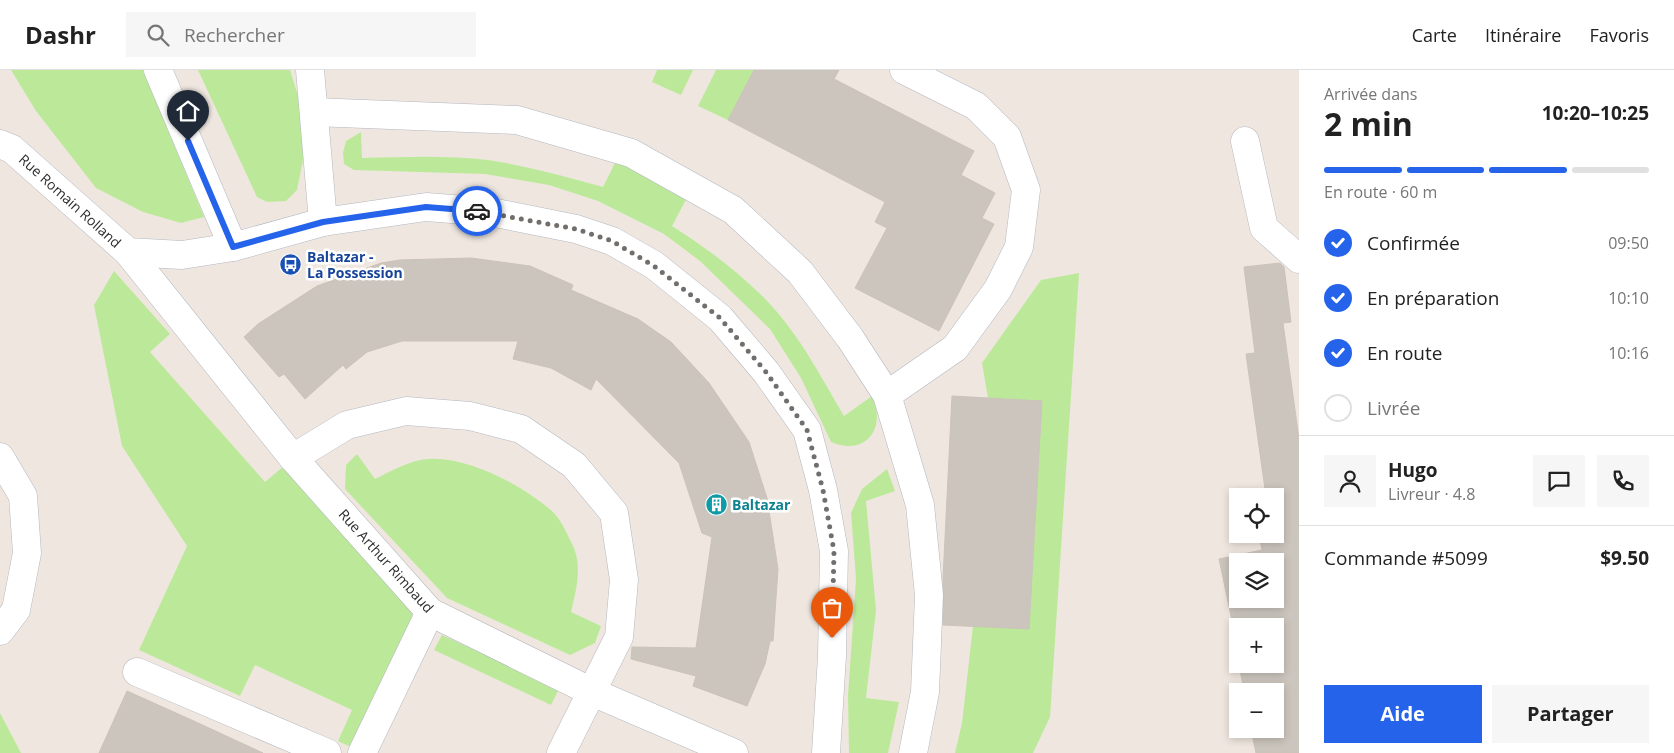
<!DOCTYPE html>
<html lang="fr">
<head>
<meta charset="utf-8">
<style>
	body { margin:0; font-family:"Open Sans",sans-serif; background:#f6f6f6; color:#222; height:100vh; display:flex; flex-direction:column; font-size:19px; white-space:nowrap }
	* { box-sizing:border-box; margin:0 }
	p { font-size:16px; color:#767676 }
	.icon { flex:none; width:28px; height:28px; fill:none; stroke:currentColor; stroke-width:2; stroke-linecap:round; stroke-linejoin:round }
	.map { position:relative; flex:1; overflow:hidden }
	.side { display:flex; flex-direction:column; background:#fff; width:375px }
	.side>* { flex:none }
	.tools { position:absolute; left:1229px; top:418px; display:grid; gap:10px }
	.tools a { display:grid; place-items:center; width:55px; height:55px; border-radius:0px; background:#fff; box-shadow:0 2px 8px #0003; font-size:25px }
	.pin { position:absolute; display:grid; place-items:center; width:42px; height:42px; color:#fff; margin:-51px -21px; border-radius:50% 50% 50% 0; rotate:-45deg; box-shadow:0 0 5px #0007 }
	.pin .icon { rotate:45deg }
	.courier { position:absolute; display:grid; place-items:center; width:50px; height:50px; margin:-25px; border:4px solid #2563eb; border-radius:50%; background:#fff; color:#222; box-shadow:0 1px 6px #0007 }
	.summary em { font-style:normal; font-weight:700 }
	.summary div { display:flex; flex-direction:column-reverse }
	.summary { display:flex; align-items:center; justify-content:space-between; height:85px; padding:0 25px }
	h1 { font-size:32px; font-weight:700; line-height:38px }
	.bar { display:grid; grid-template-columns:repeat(4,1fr); gap:8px 5px; align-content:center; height:60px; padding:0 25px }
	.bar i { height:6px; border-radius:4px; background:#e0e0e0 }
	.bar .selected { background:#2563eb }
	.bar p { grid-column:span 4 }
	.line { display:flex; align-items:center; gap:12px; padding:0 25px; border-top:1px solid #e0e0e0 }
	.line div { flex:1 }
	.round { display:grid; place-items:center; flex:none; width:52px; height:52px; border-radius:0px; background:#f6f6f6 }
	ol { padding:0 25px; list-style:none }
	li { display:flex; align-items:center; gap:15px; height:55px }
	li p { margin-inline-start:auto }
	li .icon { padding:5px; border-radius:50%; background:#2563eb; color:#fff; stroke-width:4 }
	li:last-child { color:#767676 }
	li i { width:28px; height:28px; border:2px solid #e0e0e0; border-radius:50% }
	.action { display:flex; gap:10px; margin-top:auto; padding:10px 25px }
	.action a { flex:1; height:58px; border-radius:0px; background:#2563eb; color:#fff; font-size:20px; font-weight:700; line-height:58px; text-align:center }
	.action a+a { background:#f6f6f6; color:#222 }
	header { display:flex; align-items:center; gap:30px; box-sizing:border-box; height:70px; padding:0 25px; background:#fff; border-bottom:1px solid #e0e0e0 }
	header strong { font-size:24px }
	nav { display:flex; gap:28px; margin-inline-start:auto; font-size:18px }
	.search { width:350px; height:45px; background:#f6f6f6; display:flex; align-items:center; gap:12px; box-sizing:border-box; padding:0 18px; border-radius:0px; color:#767676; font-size:19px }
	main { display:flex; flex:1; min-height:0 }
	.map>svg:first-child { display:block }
	.green { fill:#bce999 }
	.building { fill:#cbc5bd; stroke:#cbc3b8; fill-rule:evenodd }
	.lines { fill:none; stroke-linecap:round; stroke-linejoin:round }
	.minor-casing { stroke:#b3b7c1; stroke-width:29 }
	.minor { stroke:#fff; stroke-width:28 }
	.done { stroke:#716e6b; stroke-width:5; stroke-dasharray:0 9 }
	.route { stroke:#2563eb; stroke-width:6 }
	.labels { text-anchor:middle; stroke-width:5; stroke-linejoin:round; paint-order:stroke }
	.street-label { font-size:14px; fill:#2d2d2d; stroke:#fff }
	.transit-label { font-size:14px; font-weight:bold; fill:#164399; stroke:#fff; text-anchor:start }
	.culture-label { font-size:14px; font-weight:bold; fill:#0d838f; stroke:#fff; text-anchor:start }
</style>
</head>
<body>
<header>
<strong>Dashr</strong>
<div class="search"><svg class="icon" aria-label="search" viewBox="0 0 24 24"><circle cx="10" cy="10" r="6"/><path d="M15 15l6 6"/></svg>Rechercher</div>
<nav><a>Carte</a><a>Itinéraire</a><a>Favoris</a></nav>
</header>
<main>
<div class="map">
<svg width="1299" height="683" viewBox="0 0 1299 683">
	<rect width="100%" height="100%" fill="#efe7df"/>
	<g class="green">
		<polygon points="11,0 143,0 204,147 181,153 143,142 96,118 36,41"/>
		<polygon points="198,0 290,0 301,36 304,85 297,120 286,131 267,132 257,127"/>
		<polygon points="657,0 693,0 681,25 652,12"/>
		<polygon points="716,0 754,0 728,50 698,36"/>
		<path d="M361,62l1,26c42,-1 85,-3 126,2 39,6 77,16 115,27l13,-26 73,33 -17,32c30,19 59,40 85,65 37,34 62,82 87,125l28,-20c15,32 -6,61 -41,46l-30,-64 -31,-49 -70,-68 -36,-27 -66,-33 -49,-16 -64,-11 -131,-4 -10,-6 -1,-11 3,-12z"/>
		<polygon points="114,201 170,264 150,282 265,412 285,395 410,535 414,552 355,679 338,671 352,640 255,595 240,626 139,580 187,476 122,376 94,235"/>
		<polygon points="1079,203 1050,647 1033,683 955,683 962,653 973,556 1029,559 1042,331 988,328 982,293 1041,210"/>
		<path d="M357,384l18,25c16,-8 35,-19 53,-20 40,-3 96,27 125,53 8,7 16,26 21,36 8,21 2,43 -3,64l30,14 -6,17 -25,12 -123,-57 -102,-109 1,-24z"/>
		<polygon points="887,399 895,421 866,431 876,540 866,628 899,632 888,683 849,683 848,626 856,509 851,443 862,419"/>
		<polygon points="442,565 559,619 551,635 434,580"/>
		<polygon points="0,643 21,683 0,683"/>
	</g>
	<g class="building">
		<polygon points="754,0 839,0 834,9 974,81 961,105 995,123 982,148 994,154 939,261 855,218 887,158 875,152 885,132 728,50"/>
		<polygon points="471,188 530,196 573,215 571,220 638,249 671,272 709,313 749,372 767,428 778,499 773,571 770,571 765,594 747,636 693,616 696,606 631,589 632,577 696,578 712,467 702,463 679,393 596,309 591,320 551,298 513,289 518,271 402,271 367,282 346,299 343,295 305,329 284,304 279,307 244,267 258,254 317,216 381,193 400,190"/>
		<path d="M1280,193l4,4 7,55 -8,1 16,116v314h-43l-5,-24h24v-38h-31l-5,-27h36v-38h-37v23l-19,-90 43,-9 -3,-16h16v-38h-9l-20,-142 9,-1 -11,-86zM1238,491h37v38h-37z"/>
		<polygon points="952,326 1042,331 1029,559 943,555 943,509"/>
		<polygon points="127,621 196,652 263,683 99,683"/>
	</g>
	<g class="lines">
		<defs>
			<g id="minor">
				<polyline points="158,0 233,177"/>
				<polyline points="310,0 323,152"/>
				<polyline points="314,42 517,50 631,83 733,140 800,202 850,268 887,325 920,435 929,525 925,622 913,683"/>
				<polyline points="1245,71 1264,158 1299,189"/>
				<polyline points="0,74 12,79 128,182 182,185 233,177 323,152 426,137 491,142 576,159 612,171 654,195 720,248 766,302 807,360 823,420 834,481 832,586 826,683"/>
				<polyline points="128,182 293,388 430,542 592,622 734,683"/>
				<polyline points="887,325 955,278 998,219 1019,177 1026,120 1007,67 976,36 904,0"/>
				<polyline points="0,387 23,426 27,483 16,540 0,561"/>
				<polyline points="293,388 347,355 406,341 470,346 521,359 574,395 614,443 624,510 619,567 561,683"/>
				<polyline points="137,602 327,683"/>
				<polyline points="362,683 430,542"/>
			</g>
		</defs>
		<use href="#minor" class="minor-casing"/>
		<use href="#minor" class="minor"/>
	</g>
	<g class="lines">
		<polyline class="done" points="477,141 576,159 612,171 654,196 720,248 766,302 807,360 823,420 834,481 832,568"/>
		<polyline class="route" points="188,71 233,177 323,152 426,137 477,141"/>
	</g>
	<defs>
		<symbol id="bus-disc" viewBox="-11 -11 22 22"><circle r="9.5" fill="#1a4fb4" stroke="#fff"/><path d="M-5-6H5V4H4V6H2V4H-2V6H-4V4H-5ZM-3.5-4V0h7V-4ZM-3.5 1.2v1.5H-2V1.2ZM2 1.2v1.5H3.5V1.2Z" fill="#fff"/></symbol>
		<symbol id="building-disc" viewBox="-11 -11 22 22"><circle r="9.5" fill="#0f9aa8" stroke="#fff"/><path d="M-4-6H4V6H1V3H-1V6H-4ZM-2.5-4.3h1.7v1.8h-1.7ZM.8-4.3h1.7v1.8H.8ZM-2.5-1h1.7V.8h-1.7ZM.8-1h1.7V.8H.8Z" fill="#fff"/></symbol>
	</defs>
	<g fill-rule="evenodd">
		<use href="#bus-disc" x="278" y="182" width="25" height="25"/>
		<use href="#building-disc" x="704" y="422" width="25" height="25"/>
	</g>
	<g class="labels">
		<g class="street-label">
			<text transform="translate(70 131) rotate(42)" y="5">Rue Romain Rolland</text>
			<text transform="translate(386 491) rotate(48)" y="5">Rue Arthur Rimbaud</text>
		</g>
		<g class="transit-label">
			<text x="307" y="192">Baltazar -<tspan x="307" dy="16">La Possession</tspan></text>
		</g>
		<g class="culture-label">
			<text x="732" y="440">Baltazar</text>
		</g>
	</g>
</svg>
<div class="tools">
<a><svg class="icon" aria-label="locate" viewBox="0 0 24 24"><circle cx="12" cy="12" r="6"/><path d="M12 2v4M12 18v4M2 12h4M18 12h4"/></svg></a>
<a><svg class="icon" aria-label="layers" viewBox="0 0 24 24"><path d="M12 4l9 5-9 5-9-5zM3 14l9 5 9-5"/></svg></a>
<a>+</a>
<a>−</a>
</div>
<div class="pin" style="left:832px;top:568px;background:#ea580c"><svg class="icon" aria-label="bag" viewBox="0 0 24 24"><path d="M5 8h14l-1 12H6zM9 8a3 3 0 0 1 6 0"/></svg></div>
<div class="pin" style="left:188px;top:71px;background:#1f2937"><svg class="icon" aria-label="home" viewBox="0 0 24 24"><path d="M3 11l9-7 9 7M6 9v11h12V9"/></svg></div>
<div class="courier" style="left:477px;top:141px"><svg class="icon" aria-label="car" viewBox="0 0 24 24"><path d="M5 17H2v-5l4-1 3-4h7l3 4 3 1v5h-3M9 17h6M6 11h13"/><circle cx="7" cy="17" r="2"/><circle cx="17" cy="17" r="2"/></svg></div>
</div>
<section class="side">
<div class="summary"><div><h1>2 min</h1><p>Arrivée dans</p></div><em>10:20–10:25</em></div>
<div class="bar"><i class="selected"></i><i class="selected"></i><i class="selected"></i><i></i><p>En route · 60 m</p></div>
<ol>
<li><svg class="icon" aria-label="check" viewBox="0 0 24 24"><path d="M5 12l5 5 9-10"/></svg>Confirmée<p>09:50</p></li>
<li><svg class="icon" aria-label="check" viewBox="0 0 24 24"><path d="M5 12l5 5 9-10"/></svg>En préparation<p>10:10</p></li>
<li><svg class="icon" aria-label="check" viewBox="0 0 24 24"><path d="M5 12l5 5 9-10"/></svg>En route<p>10:16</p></li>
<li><i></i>Livrée</li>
</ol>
<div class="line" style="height:90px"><a class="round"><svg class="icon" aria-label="person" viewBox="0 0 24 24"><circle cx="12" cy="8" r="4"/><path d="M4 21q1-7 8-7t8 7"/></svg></a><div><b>Hugo</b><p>Livreur · 4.8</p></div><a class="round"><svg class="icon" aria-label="chat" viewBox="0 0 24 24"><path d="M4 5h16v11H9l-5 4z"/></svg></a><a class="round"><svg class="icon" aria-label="phone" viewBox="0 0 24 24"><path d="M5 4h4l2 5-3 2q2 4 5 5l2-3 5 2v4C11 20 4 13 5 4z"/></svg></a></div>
<div class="line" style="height:65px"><div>Commande #5099</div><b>$9.50</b></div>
<div class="action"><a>Aide</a><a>Partager</a></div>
</section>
</main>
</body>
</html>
